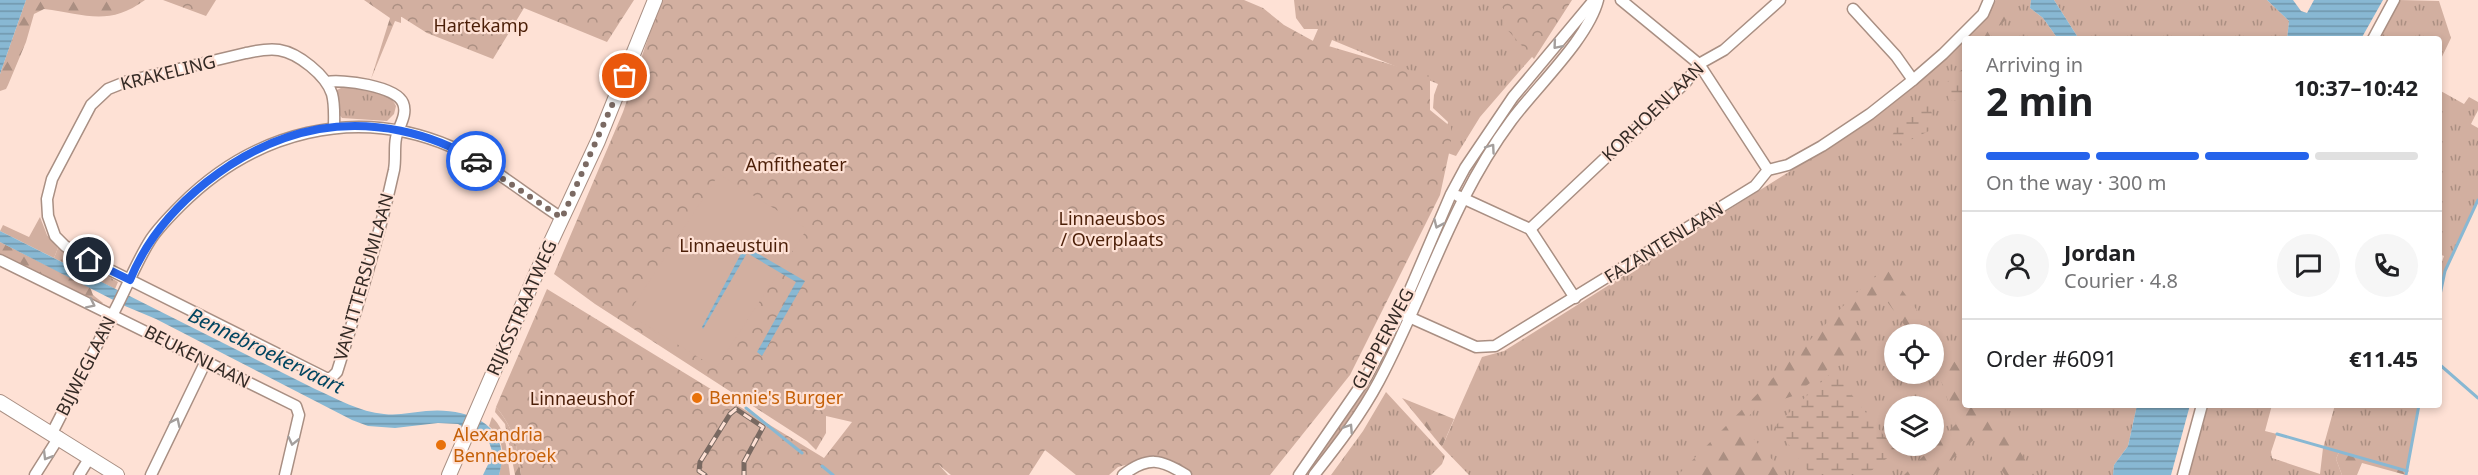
<!DOCTYPE html>
<html lang="en">
<head>
<meta charset="utf-8">
<style>
	body { margin:0; font-family:"Noto Sans",sans-serif; background:#f6f6f6; color:#202124; height:100vh; display:flex; flex-direction:column; font-size:22px; white-space:nowrap }
	* { box-sizing:border-box; margin:0 }
	p { font-size:20px; color:#757577 }
	.icon { flex:none; width:33px; height:33px; fill:none; stroke:currentColor; stroke-width:2; stroke-linecap:round; stroke-linejoin:round }
	.map { position:relative; flex:1; overflow:hidden }
	.panel { position:absolute; left:1962px; top:36px; width:480px; height:372px; display:flex; flex-direction:column; background:#fff; border-radius:6px; box-shadow:0 3px 9px #0003 }
	.panel>* { flex:none }
	.buttons { position:absolute; left:1884px; top:324px; display:grid; gap:12px }
	.buttons a { display:grid; place-items:center; width:60px; height:60px; border-radius:50%; background:#fff; box-shadow:0 3px 9px #0003; font-size:30px }
	.pin { position:absolute; display:grid; place-items:center; width:51px; height:51px; color:#fff; margin:-26px; border:3px solid #fff; border-radius:50%; box-shadow:0 2px 6px #0007 }
	.courier { position:absolute; display:grid; place-items:center; width:60px; height:60px; margin:-30px; border:4px solid #2563eb; border-radius:50%; background:#fff; color:#222; box-shadow:0 2px 8px #0007 }
	.head em { font-style:normal; font-weight:700 }
	.head div { display:flex; flex-direction:column-reverse }
	.head { display:flex; align-items:center; justify-content:space-between; height:102px; padding:0 24px }
	h1 { font-size:39px; font-weight:700; line-height:45px }
	.bar { display:grid; grid-template-columns:repeat(4,1fr); gap:9px 6px; align-content:center; height:72px; padding:0 24px }
	.bar i { height:8px; border-radius:4px; background:#e0e0e0 }
	.bar .active { background:#2563eb }
	.bar p { grid-column:span 4 }
	.line { display:flex; align-items:center; gap:15px; padding:0 24px; border-top:2px solid #e0e0e0 }
	.line div { flex:1 }
	.round { display:grid; place-items:center; flex:none; width:63px; height:63px; border-radius:32px; background:#f6f6f6 }
	.map>svg:first-child { display:block }
	.grass { fill:url(#grass-tufts); fill-rule:evenodd }
	.forest { fill:url(#forest-firs) }
	.wetland { fill:url(#wetland-marsh) }
	.park { fill:url(#park-crowns) }
	.garden { fill:#d2afa0 }
	.water { fill:url(#water-rules) }
	.lines { fill:none; stroke-linecap:round; stroke-linejoin:round }
	.stream { stroke:#88b8d3; stroke-width:3 }
	.minor-casing { stroke:#a98f83; stroke-width:13 }
	.major-casing { stroke:#a98f83; stroke-width:16 }
	.minor { stroke:#fff; stroke-width:10 }
	.major { stroke:#fff; stroke-width:14 }
	.rail-casing { stroke:#796961; stroke-width:5 }
	.rail { stroke:#fee1d5; stroke-width:3; stroke-dasharray:9; stroke-linecap:butt }
	.oneway { stroke:#a49f9d }
	.done { stroke:#7b6a63; stroke-width:6; stroke-dasharray:0 10.8 }
	.route { stroke:#2563eb; stroke-width:8 }
	.food-dot { fill:#e8710a; stroke:#fee1d5; stroke-width:2 }
	.labels { text-anchor:middle; stroke-width:4.5; stroke-linejoin:round; paint-order:stroke }
	.park-label { font-size:18px; fill:#4b1e07; stroke:#fee1d5 }
	.street-label { font-size:18px; fill:#342a25; stroke:#fee1d5 }
	.food-label { font-size:18px; fill:#c56008; stroke:#fee1d5; text-anchor:start }
	.water-label { font-size:20px; font-style:italic; fill:#014560; stroke:#fee1d5 }
</style>
</head>
<body>
<div class="map">
<svg width="2478" height="475" viewBox="0 0 2478 475">
	<defs>
		<pattern id="grass-tufts" width="24" height="20" patternUnits="userSpaceOnUse" patternTransform="scale(1.5)"><rect width="24" height="20" fill="#d2afa0"/><path d="M3 7l-1-3M5 7V3M7 7l1-3M15 17l-1-3M17 17v-4M19 17l1-3" fill="none" stroke="#ab8f82"/></pattern>
		<pattern id="forest-firs" width="22" height="20" patternUnits="userSpaceOnUse" patternTransform="scale(1.5)"><rect width="22" height="20" fill="#d2afa0"/><path d="M5 1l3.5 6h-7zM16 11l3.5 6h-7z" fill="#ab8f82"/></pattern>
		<pattern id="wetland-marsh" width="20" height="14" patternUnits="userSpaceOnUse" patternTransform="scale(1.5)"><rect width="20" height="14" fill="#d2afa0"/><path d="M1 5h8M5 5V1M11 12h8M15 12V8" fill="none" stroke="#ab8f82"/></pattern>
		<pattern id="park-crowns" width="20" height="18" patternUnits="userSpaceOnUse" patternTransform="scale(1.5)"><rect width="20" height="18" fill="#d2afa0"/><path d="M2 6a3 3 0 1 1 6 0M12 15a3 3 0 1 1 6 0" fill="none" stroke="#ab8f82"/></pattern>
		<pattern id="water-rules" width="6" height="5" patternUnits="userSpaceOnUse" patternTransform="scale(1.5)"><rect width="6" height="5" fill="#88b8d3"/><path d="M0 2.5h6" fill="none" stroke="#7096ab"/></pattern>
	</defs>
	<rect width="100%" height="100%" fill="#fee1d5"/>
	<g class="grass">
		<polygon points="1294,0 1507,0 1538,50 1480,117 1456,156 1442,151 1448,122 1433,108 1434,95 1438,84 1332,40 1328,50 1305,59 1318,29 1304,29 1296,18"/>
		<path d="M1996,0h35l-1,8 13,10 15,21h-93v366h172l-9,41 -14,19 -1,10h-644l-27,-28 40,-90 22,-6 350,-220c33,-24 63,-49 93,-76 18,-17 38,-33 49,-55zM1894,334h40v40h-40zM1894,406h40v40h-40z"/>
		<polygon points="2054,0 2267,0 2289,21 2287,39 2079,39"/>
		<polygon points="2399,0 2439,1 2451,38 2439,63 2439,39 2377,39"/>
		<path d="M341,88c17,0 47,0 55,18l-2,8 -7,7 -45,-3 -3,-4 -4,-23z"/>
		<polygon points="2439,90 2464,104 2469,97 2478,102 2478,110 2471,124 2478,128 2478,199 2445,271 2439,294 2439,270 2444,256 2439,254"/>
		<polygon points="58,248 118,282 115,289 54,258"/>
		<polygon points="1364,385 1372,387 1310,475 1304,475"/>
		<polygon points="1386,392 1445,456 1442,464 1431,475 1331,475 1363,431"/>
		<polygon points="2208,405 2272,405 2265,431 2277,434 2271,452 2272,458 2320,474 2323,448 2335,405 2419,405 2407,472 2339,452 2336,459 2342,475 2187,475"/>
		<path d="M492,417c16,15 15,38 18,58h-11c5,-19 6,-35 -10,-49z"/>
	</g>
	<g class="forest">
		<path d="M26,0h119c-37,27 -60,14 -101,9l-10,5 -8,28 -18,43 -2,4 -6,2v-17z"/>
		<polygon points="364,0 397,0 410,13 401,17 401,23 395,21 371,79 390,18"/>
		<polygon points="2004,7 2013,12 1987,39 1975,39"/>
		<polygon points="0,242 90,287 93,295 103,303 98,305 0,254"/>
		<polygon points="1886,268 1965,376 1965,405 1986,405 2019,450 2034,475 2005,475 1977,437 1934,475 1904,475 1956,424 1938,372 1934,366 1934,334 1911,334 1880,292 1848,323 1879,330 1793,396 1756,408 1741,425 1786,475 1678,475 1853,296"/>
		<polygon points="1402,398 1454,419 1442,447"/>
		<path d="M496,407c19,23 21,39 25,68h-6l-10,-51 -10,-12z"/>
		<polygon points="2339,452 2407,472 2406,475 2362,463 2357,475 2342,475 2336,459"/>
	</g>
	<g class="wetland">
		<polygon points="1965,67 1965,97 1961,100 1949,101 1945,84"/>
		<polygon points="1929,101 1935,128 1902,144 1892,137 1898,120"/>
		<polygon points="1833,371 1896,451 1866,475 1811,475 1775,426"/>
	</g>
	<g class="park">
		<polygon points="163,0 216,0 206,16"/>
		<polygon points="375,0 634,0 607,42 524,8 493,59 427,33"/>
		<path d="M661,0h583l19,8 21,17 31,17 115,34v34l21,17v17l-11,51 -90,180 -80,100h-77l-34,-19 -41,11 -9,8h-33l-31,-25 -16,25h-78l-12,-10 9,10h-427c-4,-29 -6,-45 -25,-68l51,-118 277,169 28,-36 -26,-6v17l-10,17 -9,-9 -212,-137 -41,-30 69,-162z"/>
		<polygon points="1493,0 1572,0 1534,59 1503,25 1503,8"/>
	</g>
	<g class="garden">
		<polygon points="719,174 807,229 716,368 628,314"/>
		<polygon points="40,217 47,235 58,248 54,258 0,231 3,225 29,237"/>
	</g>
	<g class="water">
		<polygon points="0,0 26,0 0,74"/>
		<polygon points="2031,0 2054,0 2079,39 2058,39 2043,18 2030,8"/>
		<polygon points="2267,0 2293,0 2301,11 2307,13 2314,0 2383,0 2361,39 2287,39 2289,21"/>
		<path d="M0,231l315,158c22,10 45,23 69,25 15,2 28,-2 42,-3 42,-4 88,14 73,64h-16l10,-21 -4,-12 -31,-18 -20,-1 -43,5 -27,-2 -16,-6 -196,-101 -31,-13 -125,-64z"/>
		<polygon points="745,246 805,281 762,356 757,352 796,282 747,253 703,329 702,327"/>
		<polygon points="2137,405 2190,405 2171,475 2113,475 2114,465 2128,446"/>
	</g>
	<g class="lines">
		<g class="stream">
			<polyline points="2439,300 2445,271 2478,200"/>
			<polyline points="2439,364 2478,398"/>
			<polyline points="746,408 802,453"/>
			<polyline points="2277,434 2407,471"/>
			<polyline points="822,466 833,475"/>
			<polyline points="2406,475 2419,405"/>
		</g>
		<defs>
			<g id="minor">
				<polyline points="1621,0 1699,64 1768,170"/>
				<polyline points="1853,9 1896,56 1913,80"/>
				<polyline points="2373,39 2394,0"/>
				<path d="M327,82c15,-3 69,4 76,21 5,12 -5,24 -7,35 -2,10 0,21 -2,32 -15,68 -36,135 -57,202l-6,6h-5l-250,-125 -11,-7 -10,-10 -7,-20 -1,-17 5,-20 39,-74 17,-16 20,-8 118,-28c11,-2 21,-5 33,-3 19,3 47,25 53,44 3,11 2,23 2,34"/>
				<polyline points="1458,196 1530,229 1575,298"/>
				<polyline points="1530,229 1686,82 1699,64 1724,50 1780,0"/>
				<polyline points="0,260 296,406 299,415 285,475"/>
				<polyline points="1400,313 1476,347 1495,346 1755,186 1768,170 1788,165 1822,146 1870,114 1913,80 1943,54 1983,14 1989,0"/>
				<path d="M52,433c22,-43 44,-86 66,-129 11,-22 20,-45 33,-65 8,-12 20,-24 30,-34 73,-73 174,-100 271,-58 39,18 74,48 110,71"/>
				<polyline points="35,475 59,437"/>
				<polyline points="79,475 90,457"/>
				<polyline points="151,475 206,361"/>
				<path d="M1123,475c25,-19 38,-16 63,0"/>
				<polyline points="1299,475 1366,378 1400,313 1451,194 1465,168 1513,97 1594,0"/>
				<path d="M1314,475c23,-29 47,-60 65,-94 46,-86 73,-181 132,-260 25,-34 77,-82 87,-121"/>
				<polyline points="2183,475 2202,405"/>
			</g>
			<g id="major">
				<polyline points="0,402 117,475"/>
				<polyline points="449,475 536,274 598,141 655,0"/>
			</g>
		</defs>
		<use href="#minor" class="minor-casing"/>
		<use href="#major" class="major-casing"/>
		<use href="#minor" class="minor"/>
		<use href="#major" class="major"/>
		<defs>
			<polyline id="rail" points="705,475 699,471 700,462 730,414 736,409 763,427 744,462 744,475"/>
		</defs>
		<use href="#rail" class="rail-casing"/>
		<use href="#rail" class="rail"/>
	</g>
	<defs><path id="oneway-chevron" d="M-2-3.5L2.5 0L-2 3.5" fill="none" stroke-width="1.6" stroke-linecap="round" stroke-linejoin="round" transform="scale(1.5)"/></defs>
	<g class="oneway">
		<use href="#oneway-chevron" transform="translate(1557 45) rotate(130)"/>
		<use href="#oneway-chevron" transform="translate(1491 148) rotate(-55)"/>
		<use href="#oneway-chevron" transform="translate(1438 224) rotate(114)"/>
		<use href="#oneway-chevron" transform="translate(91 304) rotate(26)"/>
		<use href="#oneway-chevron" transform="translate(176 422) rotate(-64)"/>
		<use href="#oneway-chevron" transform="translate(1349 428) rotate(-57)"/>
		<use href="#oneway-chevron" transform="translate(293 441) rotate(103)"/>
		<use href="#oneway-chevron" transform="translate(47 456) rotate(121)"/>
	</g>
	<g class="lines">
		<polyline class="done" points="476,161 562,218 625,76"/>
		<path class="route" d="M89,260l41,20c30,-74 111,-137 189,-151 53,-9 112,3 157,32"/>
	</g>
	<g class="food-dot">
		<circle cx="697" cy="398" r="6"/>
		<circle cx="441" cy="445" r="6"/>
	</g>
	<g class="labels">
		<g class="park-label">
			<text x="481" y="32">Hartekamp</text>
			<text x="796" y="171">Amfitheater</text>
			<text x="1112" y="225">Linnaeusbos<tspan x="1112" dy="21">/ Overplaats</tspan></text>
			<text x="734" y="252">Linnaeustuin</text>
			<text x="582" y="405">Linnaeushof</text>
		</g>
		<g class="street-label">
			<text transform="translate(168 73) rotate(-14)" y="6">KRAKELING</text>
			<text transform="translate(1653 112) rotate(-44)" y="6">KORHOENLAAN</text>
			<text transform="translate(1664 243) rotate(-32)" y="6">FAZANTENLAAN</text>
			<text transform="translate(364 277) rotate(-74)" y="6">VAN ITTERSUMLAAN</text>
			<text transform="translate(522 308) rotate(-66)" y="6">RIJKSSTRAATWEG</text>
			<text transform="translate(1383 339) rotate(-62)" y="6">GLIPPERWEG</text>
			<text transform="translate(197 357) rotate(27)" y="6">BEUKENLAAN</text>
			<text transform="translate(86 366) rotate(-63)" y="6">BIJWEGLAAN</text>
		</g>
		<g class="food-label">
			<text x="709" y="404">Bennie's Burger</text>
			<text x="453" y="441">Alexandria<tspan x="453" dy="21">Bennebroek</tspan></text>
		</g>
		<g class="water-label">
			<text transform="translate(266 351) rotate(26)" y="7">Bennebroekervaart</text>
		</g>
	</g>
</svg>
<div class="buttons">
<a><svg class="icon" aria-label="locate" viewBox="0 0 24 24"><circle cx="12" cy="12" r="6"/><path d="M12 2v4M12 18v4M2 12h4M18 12h4"/></svg></a>
<a><svg class="icon" aria-label="layers" viewBox="0 0 24 24"><path d="M12 4l9 5-9 5-9-5zM3 14l9 5 9-5"/></svg></a>
</div>
<div class="pin" style="left:625px;top:76px;background:#ea580c"><svg class="icon" aria-label="bag" viewBox="0 0 24 24"><path d="M5 8h14l-1 12H6zM9 8a3 3 0 0 1 6 0"/></svg></div>
<div class="pin" style="left:89px;top:260px;background:#1f2937"><svg class="icon" aria-label="home" viewBox="0 0 24 24"><path d="M3 11l9-7 9 7M6 9v11h12V9"/></svg></div>
<div class="courier" style="left:476px;top:161px"><svg class="icon" aria-label="car" viewBox="0 0 24 24"><path d="M5 17H2v-5l4-1 3-4h7l3 4 3 1v5h-3M9 17h6M6 11h13"/><circle cx="7" cy="17" r="2"/><circle cx="17" cy="17" r="2"/></svg></div>
<section class="panel">
<div class="head"><div><h1>2 min</h1><p>Arriving in</p></div><em>10:37–10:42</em></div>
<div class="bar"><i class="active"></i><i class="active"></i><i class="active"></i><i></i><p>On the way · 300 m</p></div>
<div class="line" style="height:108px"><a class="round"><svg class="icon" aria-label="person" viewBox="0 0 24 24"><circle cx="12" cy="8" r="4"/><path d="M4 21q1-7 8-7t8 7"/></svg></a><div><b>Jordan</b><p>Courier · 4.8</p></div><a class="round"><svg class="icon" aria-label="chat" viewBox="0 0 24 24"><path d="M4 5h16v11H9l-5 4z"/></svg></a><a class="round"><svg class="icon" aria-label="phone" viewBox="0 0 24 24"><path d="M5 4h4l2 5-3 2q2 4 5 5l2-3 5 2v4C11 20 4 13 5 4z"/></svg></a></div>
<div class="line" style="height:78px"><div>Order #6091</div><b>€11.45</b></div>
</section>
</div>
</body>
</html>
